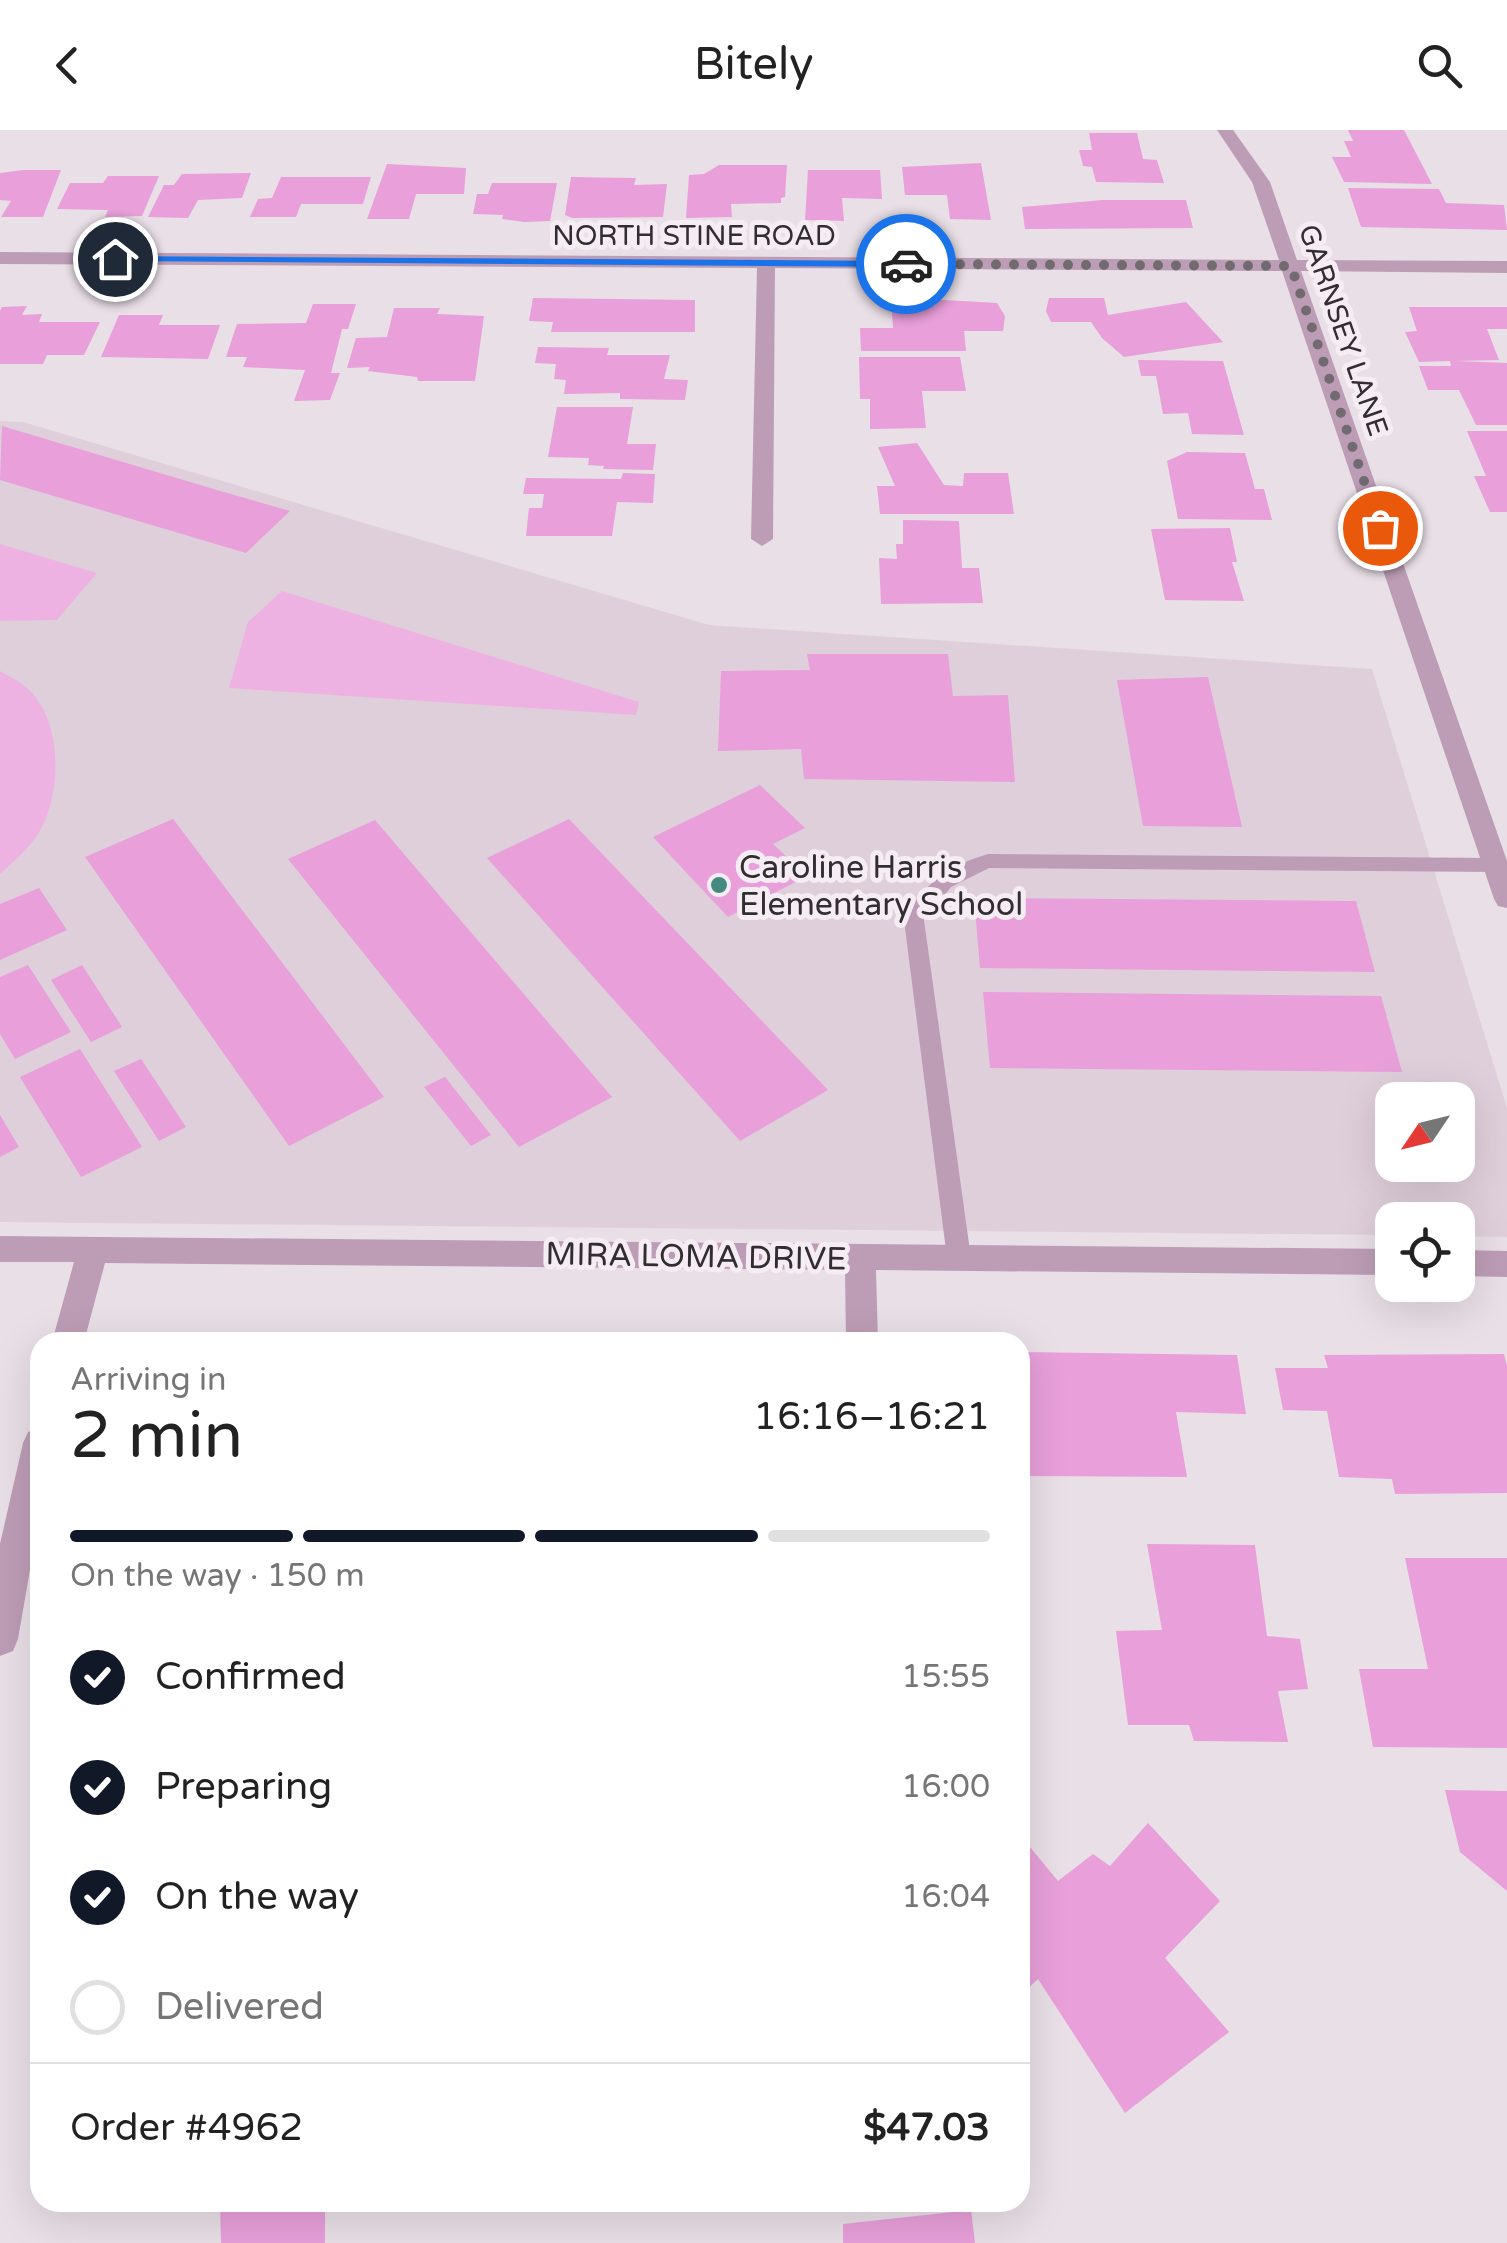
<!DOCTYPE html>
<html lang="en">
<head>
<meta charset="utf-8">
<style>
	body { margin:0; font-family:"Varela Round",sans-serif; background:#f6f6f6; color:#222; height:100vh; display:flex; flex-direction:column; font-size:38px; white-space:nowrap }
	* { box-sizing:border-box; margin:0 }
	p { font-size:32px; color:#767676 }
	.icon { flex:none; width:55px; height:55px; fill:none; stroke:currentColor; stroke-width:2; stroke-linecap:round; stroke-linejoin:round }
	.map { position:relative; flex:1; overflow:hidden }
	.drawer { position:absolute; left:30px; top:1202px; width:1000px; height:880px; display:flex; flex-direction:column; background:#fff; border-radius:30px; box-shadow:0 10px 40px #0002 }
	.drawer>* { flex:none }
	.needle { width:65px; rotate:235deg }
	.controls { position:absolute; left:1375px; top:952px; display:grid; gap:20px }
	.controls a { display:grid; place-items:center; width:100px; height:100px; border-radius:20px; background:#fff; box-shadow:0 10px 40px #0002; font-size:50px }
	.pin { position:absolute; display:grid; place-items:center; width:85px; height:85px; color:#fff; margin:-42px; border:5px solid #fff; border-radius:50%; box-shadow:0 2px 10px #0007 }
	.courier { position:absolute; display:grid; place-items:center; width:100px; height:100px; margin:-50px; border:8px solid #1a73e8; border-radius:50%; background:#fff; color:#222; box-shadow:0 2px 12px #0007 }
	.headline em { font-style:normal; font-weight:600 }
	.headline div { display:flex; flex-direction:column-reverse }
	.headline { display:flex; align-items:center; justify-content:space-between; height:170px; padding:0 40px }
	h1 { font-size:65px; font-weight:600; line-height:75px }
	.bar { display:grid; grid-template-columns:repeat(4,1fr); gap:15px 10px; align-content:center; height:120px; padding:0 40px }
	.bar i { height:12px; border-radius:8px; background:#e0e0e0 }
	.bar .selected { background:#111827 }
	.bar p { grid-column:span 4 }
	.line { display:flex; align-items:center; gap:25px; padding:0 40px; border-top:2px solid #e0e0e0 }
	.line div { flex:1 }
	ol { padding:0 40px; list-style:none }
	li { display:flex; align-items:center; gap:30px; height:110px }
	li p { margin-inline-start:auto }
	li .icon { padding:10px; border-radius:50%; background:#111827; color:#fff; stroke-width:4 }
	li:last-child { color:#767676 }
	li i { width:55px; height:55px; border:5px solid #e0e0e0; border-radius:50% }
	header { display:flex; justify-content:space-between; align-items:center; height:130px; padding:0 40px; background:#fff; font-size:45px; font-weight:600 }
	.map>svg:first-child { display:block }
	.built { fill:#dfcfdb; fill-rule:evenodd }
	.green { fill:#eeb2e2 }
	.building { fill:#e89fda }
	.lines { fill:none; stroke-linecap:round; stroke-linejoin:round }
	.lane { fill:#bd9db6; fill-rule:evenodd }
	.street { fill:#bd9db6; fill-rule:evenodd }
	.route { fill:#1a73e8 }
	.done { stroke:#716b70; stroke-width:10; stroke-dasharray:0 18 }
	.poi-dot { fill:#458a80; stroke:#f6ecf4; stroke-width:4 }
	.labels { text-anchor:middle; stroke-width:10; stroke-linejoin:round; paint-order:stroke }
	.far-street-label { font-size:28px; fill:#312d30; stroke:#f6ecf4 }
	.poi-label { font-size:32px; fill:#312d30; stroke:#f6ecf4; text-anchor:start }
	.street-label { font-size:32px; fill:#312d30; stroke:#f6ecf4 }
</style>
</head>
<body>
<header><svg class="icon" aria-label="back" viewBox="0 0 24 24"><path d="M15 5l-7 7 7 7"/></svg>Bitely<svg class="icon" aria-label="search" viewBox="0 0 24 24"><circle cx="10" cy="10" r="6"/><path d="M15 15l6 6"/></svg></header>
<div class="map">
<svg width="1507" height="2113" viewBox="0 0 1507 2113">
	<rect width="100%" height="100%" fill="#e9dfe7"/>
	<path class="built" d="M0,291l23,1 686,203 663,44 135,439v129l-49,-1v-16h-66v15l-1392,-13zM1392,970h66v65h-66z"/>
	<g class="green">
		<polygon points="0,414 97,443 57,490 0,491"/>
		<polygon points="282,461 639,572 636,585 229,558 248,492"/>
		<path d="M0,541c8,5 20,10 27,17 38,33 36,115 6,153 -9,12 -22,23 -33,33z"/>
	</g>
	<g class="building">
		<polygon points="1348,0 1404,0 1432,54 1344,52 1332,27 1351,27 1344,11 1353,11"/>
		<polygon points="1089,3 1137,3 1143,29 1157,30 1164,53 1096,52 1092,37 1083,36 1079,20 1092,20"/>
		<polygon points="981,33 991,90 950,89 947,65 905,65 902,37"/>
		<polygon points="387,34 466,38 464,64 416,64 409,89 367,89"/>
		<polygon points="719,35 787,35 785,67 781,68 781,73 731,74 732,87 686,88 689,45 704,44"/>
		<polygon points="23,40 61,40 43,87 1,87 11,71 0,70 0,43"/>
		<polygon points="808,40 880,40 882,69 842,68 844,91 805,90"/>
		<polygon points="251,43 242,68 198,70 188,88 148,87 164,55 174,55 182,44"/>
		<polygon points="108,46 159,46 142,86 105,87 108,80 57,79 70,53 103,53"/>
		<polygon points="281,47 371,47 363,74 301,74 296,87 250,87 258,69 272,68"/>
		<polygon points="571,47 636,48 634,55 667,54 663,87 572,88 565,85"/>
		<polygon points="492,53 557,53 550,91 524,92 502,89 503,85 473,84 477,64 488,64"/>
		<polygon points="1348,58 1439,59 1446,73 1504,75 1507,100 1361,97"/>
		<polygon points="1103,70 1186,70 1193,98 1025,99 1022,77"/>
		<polygon points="891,167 997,173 1005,186 1003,201 964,201 966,221 861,221 860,198 893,198"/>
		<polygon points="533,168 695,170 695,202 551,202 553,192 529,191"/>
		<polygon points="1049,168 1104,168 1108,185 1186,172 1223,212 1124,227 1102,208 1091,192 1051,192 1046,181"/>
		<polygon points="313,174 356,174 348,199 342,199 331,243 340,243 330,270 294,271 305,240 243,237 247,227 226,227 237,194 306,193"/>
		<polygon points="27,176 22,185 42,184 39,192 100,192 84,225 47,225 43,234 0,234 0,181 2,177"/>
		<polygon points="1409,177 1507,177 1507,199 1487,199 1499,230 1455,231 1507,233 1507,295 1476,295 1459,260 1428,260 1419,236 1451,236 1450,231 1419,232 1405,202 1417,201"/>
		<polygon points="394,178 440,178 437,184 484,186 475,251 418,251 417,247 368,241 370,237 347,238 356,208 387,207"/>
		<polygon points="119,185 163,185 159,195 220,195 208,229 101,227"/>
		<polygon points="538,217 609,218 607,225 670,225 664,249 688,250 685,270 620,269 620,263 564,264 566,250 554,249 556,234 535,233"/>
		<polygon points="859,227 960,227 966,261 922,261 926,298 870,299 870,269 860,269"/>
		<polygon points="1138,230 1223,231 1244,305 1192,304 1188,283 1163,284 1156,246 1141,246"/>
		<polygon points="557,277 633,277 627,314 656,314 653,340 603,339 604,336 588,335 589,328 548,327"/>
		<polygon points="2,296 217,360 290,381 246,423 0,350"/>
		<polygon points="1467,301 1507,301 1507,382 1490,382 1474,346 1486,346"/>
		<polygon points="917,313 944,355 963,356 964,343 1008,343 1014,384 880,384 877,356 895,356 878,317"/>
		<polygon points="1187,322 1245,323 1255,359 1264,359 1272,390 1178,389 1167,331"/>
		<polygon points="623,343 655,344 653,373 617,372 612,406 526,406 529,378 542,378 544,364 523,364 526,348 621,349"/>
		<polygon points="903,390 959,391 962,438 979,438 983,473 881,474 879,428 897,429 896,414 903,414"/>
		<polygon points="1230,398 1237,432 1232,432 1244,471 1165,470 1151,399"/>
		<polygon points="807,524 948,524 953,566 1008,565 1015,652 804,649 801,619 718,621 721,541 810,540"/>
		<polygon points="1208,547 1242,697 1143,696 1117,550"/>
		<polygon points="760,655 805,698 773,714 807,746 728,787 653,707"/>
		<polygon points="173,689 309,868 384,967 289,1016 85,727"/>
		<polygon points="569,689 651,775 828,960 740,1011 487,728"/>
		<polygon points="375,690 445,772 612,967 519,1017 288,729"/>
		<polygon points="39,758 67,800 0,830 0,774"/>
		<polygon points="974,768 1356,771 1375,842 980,838"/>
		<polygon points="28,835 71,902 15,929 0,904 0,847"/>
		<polygon points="82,835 122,897 91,912 51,850"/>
		<polygon points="983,862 1381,866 1402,942 990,938"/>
		<polygon points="80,919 142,1017 81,1047 20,947"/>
		<polygon points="141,929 186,997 159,1011 114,941"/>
		<polygon points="445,947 491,1005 471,1016 424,957"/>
		<polygon points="0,985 19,1017 0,1027"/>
		<polygon points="1020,1222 1237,1225 1246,1284 1176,1282 1187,1347 1029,1346"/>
		<polygon points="1504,1224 1507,1236 1507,1363 1395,1364 1392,1349 1339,1347 1327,1281 1283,1280 1275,1238 1328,1238 1324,1225"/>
		<polygon points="1147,1414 1255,1415 1267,1506 1300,1509 1308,1559 1278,1561 1288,1612 1194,1611 1189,1595 1128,1595 1116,1501 1162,1500"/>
		<polygon points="1405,1428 1507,1428 1507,1618 1373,1617 1359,1539 1428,1539"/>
		<polygon points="1445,1660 1507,1661 1507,1761 1460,1722"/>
		<polygon points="1148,1693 1220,1771 1165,1828 1229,1902 1125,1983 1038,1849 1020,1866 1020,1705 1058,1751 1093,1724 1110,1736"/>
		<polygon points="220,2072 325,2072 325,2113 221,2113"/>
		<polygon points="971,2080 975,2113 843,2113 843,2094"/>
	</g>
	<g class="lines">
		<path class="lane" d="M988,724l507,4 10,7 -10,7 -506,-4 -38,19 -27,33 47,338 -4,7 -8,3 -8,-3 -4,-7 -43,-338c18,-36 46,-55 84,-66z"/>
		<g class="street">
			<polygon points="1217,0 1233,0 1270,52 1297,130 1507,131 1507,143 1301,141 1507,731 1507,778 1498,776 1494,769 1282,141 775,138 773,409 762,416 751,409 757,138 0,134 0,122 1279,130 1252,52"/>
			<polygon points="0,1106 1392,1119 1392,1145 876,1140 878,1212 846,1212 845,1140 105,1133 84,1212 52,1212 74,1132 0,1132"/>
			<polygon points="1458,1120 1507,1121 1507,1147 1458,1146"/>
			<polygon points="40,1298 40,1382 18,1509 13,1521 0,1526 0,1414 23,1313 28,1302"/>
		</g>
	</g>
	<polygon class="route" points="115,126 906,131 911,134 906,137 111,131"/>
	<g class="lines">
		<polyline class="done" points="906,134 1291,136 1380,398"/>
	</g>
	<circle class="poi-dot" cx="719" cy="755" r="10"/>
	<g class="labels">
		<g class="far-street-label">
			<text x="694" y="115">NORTH STINE ROAD</text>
			<text transform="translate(1344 200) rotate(71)" y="10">GARNSEY LANE</text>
		</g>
		<g class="poi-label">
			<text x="739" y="748">Caroline Harris<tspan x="739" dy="37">Elementary School</tspan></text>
		</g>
		<g class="street-label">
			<text transform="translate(696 1126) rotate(1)" y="11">MIRA LOMA DRIVE</text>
		</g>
	</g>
</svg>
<div class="controls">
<a><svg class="needle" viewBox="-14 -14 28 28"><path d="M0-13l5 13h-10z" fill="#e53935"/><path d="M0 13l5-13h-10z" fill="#767676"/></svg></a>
<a><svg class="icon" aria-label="locate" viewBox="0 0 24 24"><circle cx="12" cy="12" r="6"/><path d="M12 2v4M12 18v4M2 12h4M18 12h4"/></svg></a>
</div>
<div class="pin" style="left:1380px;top:398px;background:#ea580c"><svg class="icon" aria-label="bag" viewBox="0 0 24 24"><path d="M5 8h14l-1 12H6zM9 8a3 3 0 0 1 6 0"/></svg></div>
<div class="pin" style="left:115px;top:129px;background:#1f2937"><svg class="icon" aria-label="home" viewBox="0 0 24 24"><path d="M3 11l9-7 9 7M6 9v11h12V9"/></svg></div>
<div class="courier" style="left:906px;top:134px"><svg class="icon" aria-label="car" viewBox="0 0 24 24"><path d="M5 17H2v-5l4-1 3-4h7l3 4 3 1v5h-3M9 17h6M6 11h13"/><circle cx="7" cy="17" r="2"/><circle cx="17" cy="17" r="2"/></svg></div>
<section class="drawer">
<div class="headline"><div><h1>2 min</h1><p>Arriving in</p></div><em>16:16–16:21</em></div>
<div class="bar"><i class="selected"></i><i class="selected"></i><i class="selected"></i><i></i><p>On the way · 150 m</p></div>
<ol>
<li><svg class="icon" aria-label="check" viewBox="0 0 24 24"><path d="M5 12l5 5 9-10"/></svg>Confirmed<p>15:55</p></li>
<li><svg class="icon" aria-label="check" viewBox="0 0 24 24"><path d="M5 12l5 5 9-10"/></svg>Preparing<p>16:00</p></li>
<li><svg class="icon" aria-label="check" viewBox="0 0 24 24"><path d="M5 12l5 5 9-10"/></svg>On the way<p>16:04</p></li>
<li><i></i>Delivered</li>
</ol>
<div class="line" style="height:130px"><div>Order #4962</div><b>$47.03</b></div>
</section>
</div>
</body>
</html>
